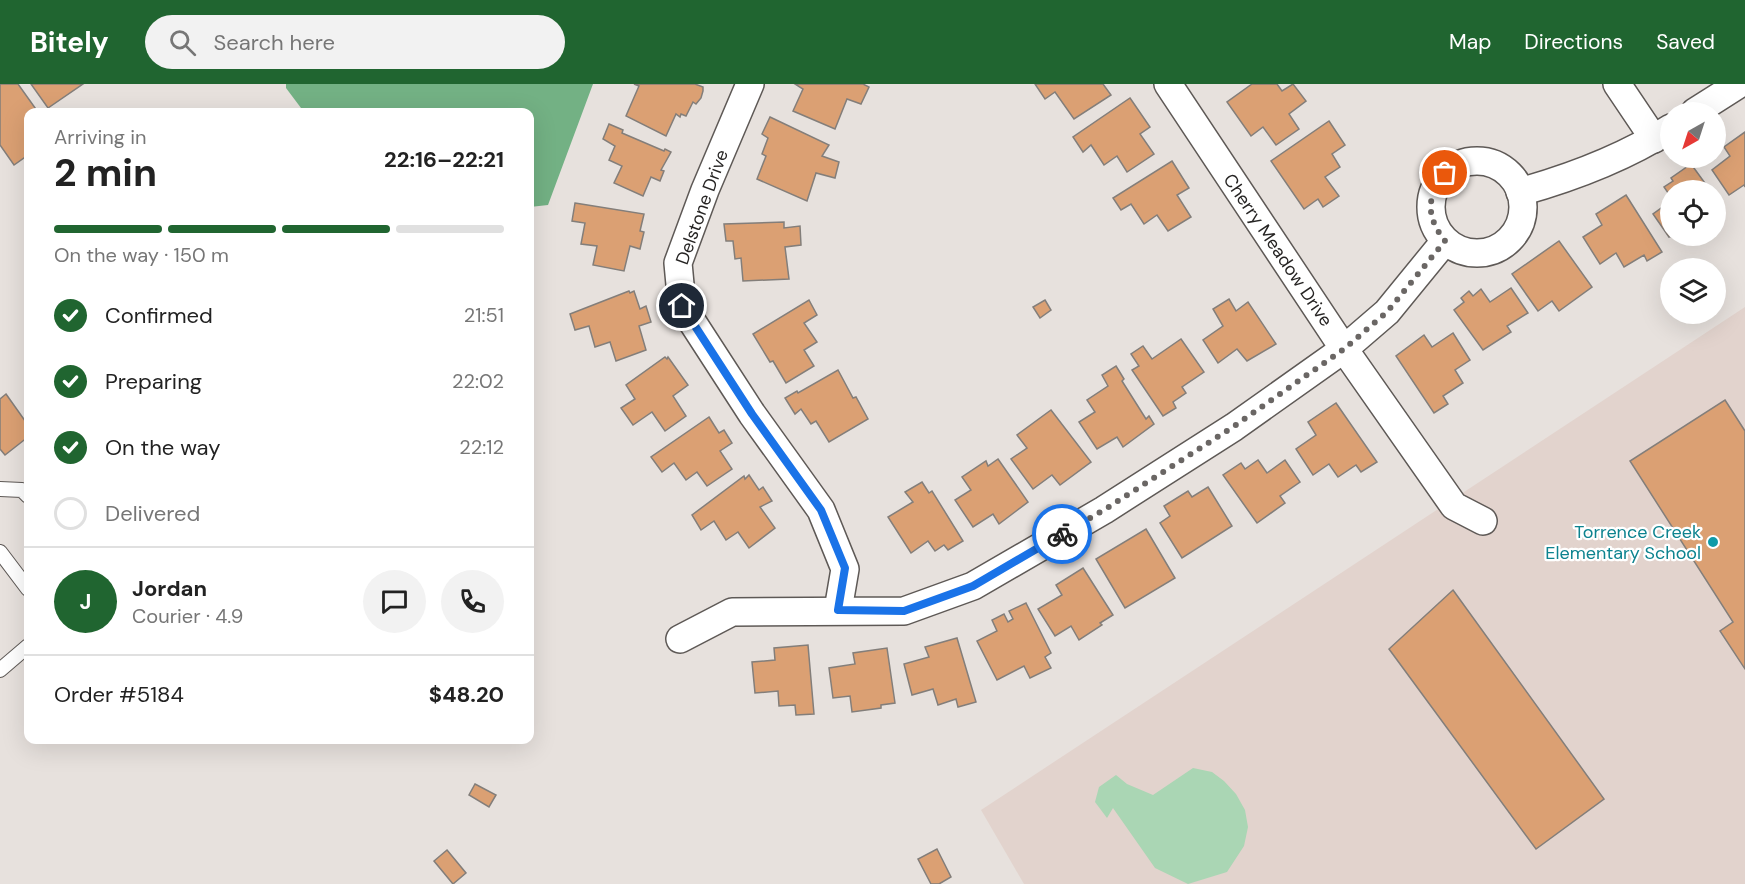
<!DOCTYPE html>
<html lang="en">
<head>
<meta charset="utf-8">
<style>
	body { margin:0; font-family:"DM Sans",sans-serif; background:#f2f2f2; color:#222; height:100vh; display:flex; flex-direction:column; font-size:22px; white-space:nowrap }
	* { box-sizing:border-box; margin:0 }
	p { font-size:20px; color:#767676 }
	.icon { flex:none; width:33px; height:33px; fill:none; stroke:currentColor; stroke-width:2; stroke-linecap:round; stroke-linejoin:round }
	.map { position:relative; flex:1; overflow:hidden }
	.sheet { position:absolute; left:24px; top:24px; width:510px; height:636px; display:flex; flex-direction:column; background:#fff; border-radius:12px; box-shadow:0 6px 24px #0002 }
	.sheet>* { flex:none }
	.needle { width:39px; rotate:219deg }
	.tools { position:absolute; left:1660px; top:18px; display:grid; gap:12px }
	.tools a { display:grid; place-items:center; width:66px; height:66px; border-radius:50%; background:#fff; box-shadow:0 6px 24px #0002; font-size:30px }
	.pin { position:absolute; display:grid; place-items:center; width:51px; height:51px; color:#fff; margin:-26px; border:3px solid #fff; border-radius:50%; box-shadow:0 2px 6px #0007 }
	.courier { position:absolute; display:grid; place-items:center; width:60px; height:60px; margin:-30px; border:4px solid #1a73e8; border-radius:50%; background:#fff; color:#222; box-shadow:0 2px 8px #0007 }
	.summary em { font-style:normal; font-weight:700 }
	.summary div { display:flex; flex-direction:column-reverse }
	.summary { display:flex; align-items:center; justify-content:space-between; height:102px; padding:0 30px }
	h1 { font-size:39px; font-weight:700; line-height:45px }
	.bar { display:grid; grid-template-columns:repeat(4,1fr); gap:9px 6px; align-content:center; height:72px; padding:0 30px }
	.bar i { height:8px; border-radius:4px; background:#e0e0e0 }
	.bar .current { background:#206530 }
	.bar p { grid-column:span 4 }
	.line { display:flex; align-items:center; gap:15px; padding:0 30px; border-top:2px solid #e0e0e0 }
	.line div { flex:1 }
	.round { display:grid; place-items:center; flex:none; width:63px; height:63px; border-radius:32px; background:#f2f2f2 }
	ol { padding:0 30px; list-style:none }
	li { display:flex; align-items:center; gap:18px; height:66px }
	li p { margin-inline-start:auto }
	li .icon { padding:6px; border-radius:50%; background:#206530; color:#fff; stroke-width:4 }
	li:last-child { color:#767676 }
	li i { width:33px; height:33px; border:3px solid #e0e0e0; border-radius:50% }
	header { display:flex; align-items:center; gap:36px; box-sizing:border-box; height:84px; padding:0 30px; background:#206530; color:#fff }
	header strong { font-size:28px }
	nav { display:flex; gap:33px; margin-inline-start:auto; font-size:21px }
	.search { width:420px; height:54px; background:#f2f2f2; display:flex; align-items:center; gap:15px; box-sizing:border-box; padding:0 21px; border-radius:33px; color:#767676; font-size:22px }
	.map>svg:first-child { display:block }
	.built { fill:#e2d3cd }
	.green { fill:#aad6b4 }
	.forest { fill:#73b184 }
	.building { fill:#dba073; stroke:#837e7a; stroke-width:1.5 }
	.lines { fill:none; stroke-linecap:round; stroke-linejoin:round }
	.service-casing { stroke:#5e5956; stroke-width:16 }
	.minor-casing { stroke:#5e5956; stroke-width:30 }
	.service { stroke:#fff; stroke-width:14 }
	.minor { stroke:#fff; stroke-width:27 }
	.done { stroke:#6a6664; stroke-width:6; stroke-dasharray:0 10.8 }
	.route { stroke:#1a73e8; stroke-width:8 }
	.culture-dot { fill:#0f9aa8; stroke:#fff; stroke-width:2 }
	.labels { text-anchor:middle; stroke-width:4.5; stroke-linejoin:round; paint-order:stroke }
	.street-label { font-size:18px; fill:#262423; stroke:#fff }
	.culture-label { font-size:18px; fill:#0d838f; stroke:#fff; text-anchor:end }
</style>
</head>
<body>
<header>
<strong>Bitely</strong>
<div class="search"><svg class="icon" aria-label="search" viewBox="0 0 24 24"><circle cx="10" cy="10" r="6"/><path d="M15 15l6 6"/></svg>Search here</div>
<nav><a>Map</a><a>Directions</a><a>Saved</a></nav>
</header>
<div class="map">
<svg width="1745" height="800" viewBox="0 0 1745 800">
	<rect width="100%" height="100%" fill="#e7e1dd"/>
	<polygon class="built" points="1745,223 1745,800 1024,800 981,726"/>
	<polygon class="green" points="1193,684 1212,688 1224,697 1236,710 1245,726 1248,743 1244,762 1227,788 1188,800 1155,784 1113,724 1107,734 1095,718 1099,703 1116,691 1127,700 1153,711"/>
	<polygon class="forest" points="286,0 593,0 548,121 530,123 530,28 304,28 286,4"/>
	<g class="building">
		<polygon points="0,0 18,0 38,28 28,28 28,71 14,81 0,61"/>
		<polygon points="31,0 83,0 48,24"/>
		<polygon points="634,0 695,0 703,3 703,7 701,14 696,20 693,18 686,32 681,30 680,33 676,30 666,52 626,32 639,2"/>
		<polygon points="795,0 863,0 869,3 861,20 847,15 835,45 793,27 803,5"/>
		<polygon points="1035,0 1103,0 1111,11 1074,35 1055,8 1045,15"/>
		<polygon points="1252,0 1277,0 1282,7 1293,0 1306,17 1289,30 1299,45 1276,61 1263,43 1251,52 1227,18"/>
		<polygon points="1130,14 1150,43 1140,50 1154,70 1127,88 1117,72 1104,81 1091,61 1083,68 1073,53"/>
		<polygon points="770,33 829,61 822,72 839,78 835,94 816,89 807,117 757,95 766,72 762,70 768,54 762,50"/>
		<polygon points="1329,37 1345,61 1332,70 1340,83 1325,93 1339,112 1323,123 1318,115 1304,125 1271,77"/>
		<polygon points="609,40 623,46 622,49 664,67 665,65 671,68 661,86 664,87 660,97 651,93 643,112 614,99 622,82 609,76 615,62 603,55"/>
		<polygon points="1745,48 1745,103 1744,101 1729,111 1712,86 1730,72 1724,63"/>
		<polygon points="1172,77 1189,104 1177,111 1191,133 1168,147 1157,131 1144,140 1131,120 1121,126 1113,114"/>
		<polygon points="1691,80 1710,106 1671,106 1671,113 1664,103 1673,97 1671,94"/>
		<polygon points="1626,111 1662,168 1647,177 1644,171 1624,183 1616,169 1600,180 1583,153 1602,141 1596,130"/>
		<polygon points="1671,117 1672,152 1669,153 1653,130"/>
		<polygon points="575,119 644,130 640,147 644,148 640,165 630,162 624,187 593,181 597,162 581,160 585,139 572,137"/>
		<polygon points="784,138 784,144 800,142 801,161 785,163 789,195 743,197 741,174 735,175 733,157 726,157 724,140"/>
		<polygon points="1559,157 1592,203 1559,227 1552,217 1538,227 1512,190"/>
		<polygon points="1511,204 1528,229 1507,242 1511,248 1483,266 1454,226 1464,218 1461,214 1469,207 1473,212 1481,205 1490,218"/>
		<polygon points="629,207 630,209 634,207 640,225 646,222 651,238 639,242 646,266 616,277 610,258 595,263 589,242 575,246 570,230"/>
		<polygon points="1229,215 1236,227 1248,218 1276,260 1247,277 1237,265 1218,279 1203,256 1223,242 1213,225"/>
		<polygon points="809,216 817,231 804,239 817,258 804,266 814,282 786,299 773,277 770,278 753,250"/>
		<polygon points="1045,216 1051,226 1040,234 1033,223"/>
		<polygon points="1453,249 1470,276 1455,286 1463,299 1443,312 1448,320 1434,329 1396,272 1424,251 1432,263"/>
		<polygon points="1181,255 1204,288 1182,303 1186,309 1173,318 1176,324 1163,332 1132,286 1139,282 1131,270 1143,262 1152,275"/>
		<polygon points="665,273 667,275 668,273 688,301 673,312 686,332 665,347 652,328 633,341 621,324 635,315 626,301"/>
		<polygon points="1116,282 1124,295 1122,297 1146,335 1149,332 1154,340 1123,363 1117,353 1097,365 1079,338 1095,328 1087,316 1108,302 1102,291"/>
		<polygon points="838,286 853,314 856,313 868,335 829,358 816,337 811,340 801,325 795,330 785,314 797,307 798,309"/>
		<polygon points="6,310 28,341 28,353 5,371 0,365 0,315"/>
		<polygon points="1725,316 1745,347 1745,585 1720,547 1733,538 1630,377"/>
		<polygon points="1336,319 1377,378 1361,388 1356,381 1338,393 1329,380 1313,391 1296,365 1316,351 1308,338"/>
		<polygon points="1051,326 1091,378 1060,401 1052,391 1033,405 1011,375 1027,364 1017,351"/>
		<polygon points="709,333 719,349 724,346 732,359 720,367 732,385 707,402 697,388 686,396 674,379 662,388 651,373"/>
		<polygon points="998,375 1028,418 999,440 993,430 973,443 955,416 971,406 962,393 986,377 988,382"/>
		<polygon points="1258,376 1267,389 1285,376 1300,398 1280,412 1285,419 1257,439 1223,391 1241,379 1245,385"/>
		<polygon points="749,391 759,406 763,403 772,417 760,423 775,444 749,464 738,448 726,456 714,437 701,446 692,431 744,392 745,395"/>
		<polygon points="922,398 929,409 932,407 963,457 948,466 944,461 935,467 928,457 911,469 888,433 913,418 905,408"/>
		<polygon points="1208,403 1232,442 1182,474 1160,439 1170,432 1164,422 1188,407 1192,413"/>
		<polygon points="1146,445 1175,494 1125,524 1096,475"/>
		<polygon points="1083,484 1113,531 1100,539 1102,541 1079,556 1071,542 1055,552 1038,525 1062,511 1056,501"/>
		<polygon points="1453,506 1604,715 1536,765 1389,565"/>
		<polygon points="1026,519 1051,569 1045,573 1051,584 1030,594 1024,582 997,596 977,557 997,547 992,536 1004,530 1008,538 1013,535 1009,527"/>
		<polygon points="957,554 976,618 958,623 956,615 938,621 933,605 912,611 904,580 929,573 925,563"/>
		<polygon points="808,561 814,630 796,631 795,621 779,622 778,607 755,609 752,578 775,576 774,564"/>
		<polygon points="887,564 895,619 881,621 881,624 852,628 850,612 833,614 829,584 855,580 853,569"/>
		<polygon points="475,700 496,711 489,723 469,711"/>
		<polygon points="937,765 951,793 939,800 931,800 918,775"/>
		<polygon points="447,766 466,789 453,800 434,777"/>
	</g>
	<g class="lines">
		<defs>
			<g id="service">
				<polyline points="0,405 22,406 28,412"/>
				<polyline points="0,468 28,505"/>
				<polyline points="0,586 28,562"/>
			</g>
			<g id="minor">
				<polyline points="750,0 705,106 678,179 682,222 752,330 821,426 845,485 838,526"/>
				<polyline points="1168,0 1344,265 1454,422 1483,437"/>
				<polyline points="1617,0 1654,55"/>
				<polyline points="1695,28 1739,0"/>
				<circle cx="1477" cy="123" r="46"/>
				<path d="M1520,108c54,-15 104,-34 151,-64"/>
				<polyline points="680,555 732,528 904,527 973,502 1104,426 1234,343 1344,265 1387,228 1445,157"/>
			</g>
		</defs>
		<use href="#service" class="service-casing"/>
		<use href="#minor" class="minor-casing"/>
		<use href="#service" class="service"/>
		<use href="#minor" class="minor"/>
	</g>
	<g class="lines">
		<path class="done" d="M1062,450l42,-24 129,-83 111,-78 43,-37 58,-71c-19,-24 -19,-44 0,-68"/>
		<polyline class="route" points="682,222 752,330 821,426 845,484 838,526 904,527 973,502 1062,450"/>
	</g>
	<circle class="culture-dot" cx="1713" cy="458" r="6"/>
	<g class="labels">
		<g class="street-label">
			<text transform="translate(702 123) rotate(-70)" y="6">Delstone Drive</text>
			<text transform="translate(1278 166) rotate(56)" y="6">Cherry Meadow Drive</text>
		</g>
		<g class="culture-label">
			<text x="1701" y="454">Torrence Creek<tspan x="1701" dy="21">Elementary School</tspan></text>
		</g>
	</g>
</svg>
<div class="tools">
<a><svg class="needle" viewBox="-14 -14 28 28"><path d="M0-13l5 13h-10z" fill="#e53935"/><path d="M0 13l5-13h-10z" fill="#767676"/></svg></a>
<a><svg class="icon" aria-label="locate" viewBox="0 0 24 24"><circle cx="12" cy="12" r="6"/><path d="M12 2v4M12 18v4M2 12h4M18 12h4"/></svg></a>
<a><svg class="icon" aria-label="layers" viewBox="0 0 24 24"><path d="M12 4l9 5-9 5-9-5zM3 14l9 5 9-5"/></svg></a>
</div>
<div class="pin" style="left:1445px;top:89px;background:#ea580c"><svg class="icon" aria-label="bag" viewBox="0 0 24 24"><path d="M5 8h14l-1 12H6zM9 8a3 3 0 0 1 6 0"/></svg></div>
<div class="pin" style="left:682px;top:222px;background:#1f2937"><svg class="icon" aria-label="home" viewBox="0 0 24 24"><path d="M3 11l9-7 9 7M6 9v11h12V9"/></svg></div>
<div class="courier" style="left:1062px;top:450px"><svg class="icon" aria-label="bike" viewBox="0 0 24 24"><circle cx="6" cy="16" r="4"/><circle cx="18" cy="16" r="4"/><path d="M6 16l4-8h5l3 8M10 8l3 8H6M13 5h3"/></svg></div>
<section class="sheet">
<div class="summary"><div><h1>2 min</h1><p>Arriving in</p></div><em>22:16–22:21</em></div>
<div class="bar"><i class="current"></i><i class="current"></i><i class="current"></i><i></i><p>On the way · 150 m</p></div>
<ol>
<li><svg class="icon" aria-label="check" viewBox="0 0 24 24"><path d="M5 12l5 5 9-10"/></svg>Confirmed<p>21:51</p></li>
<li><svg class="icon" aria-label="check" viewBox="0 0 24 24"><path d="M5 12l5 5 9-10"/></svg>Preparing<p>22:02</p></li>
<li><svg class="icon" aria-label="check" viewBox="0 0 24 24"><path d="M5 12l5 5 9-10"/></svg>On the way<p>22:12</p></li>
<li><i></i>Delivered</li>
</ol>
<div class="line" style="height:108px"><b class="round" style="background:#206530;color:#fff">J</b><div><b>Jordan</b><p>Courier · 4.9</p></div><a class="round"><svg class="icon" aria-label="chat" viewBox="0 0 24 24"><path d="M4 5h16v11H9l-5 4z"/></svg></a><a class="round"><svg class="icon" aria-label="phone" viewBox="0 0 24 24"><path d="M5 4h4l2 5-3 2q2 4 5 5l2-3 5 2v4C11 20 4 13 5 4z"/></svg></a></div>
<div class="line" style="height:78px"><div>Order #5184</div><b>$48.20</b></div>
</section>
</div>
</body>
</html>
